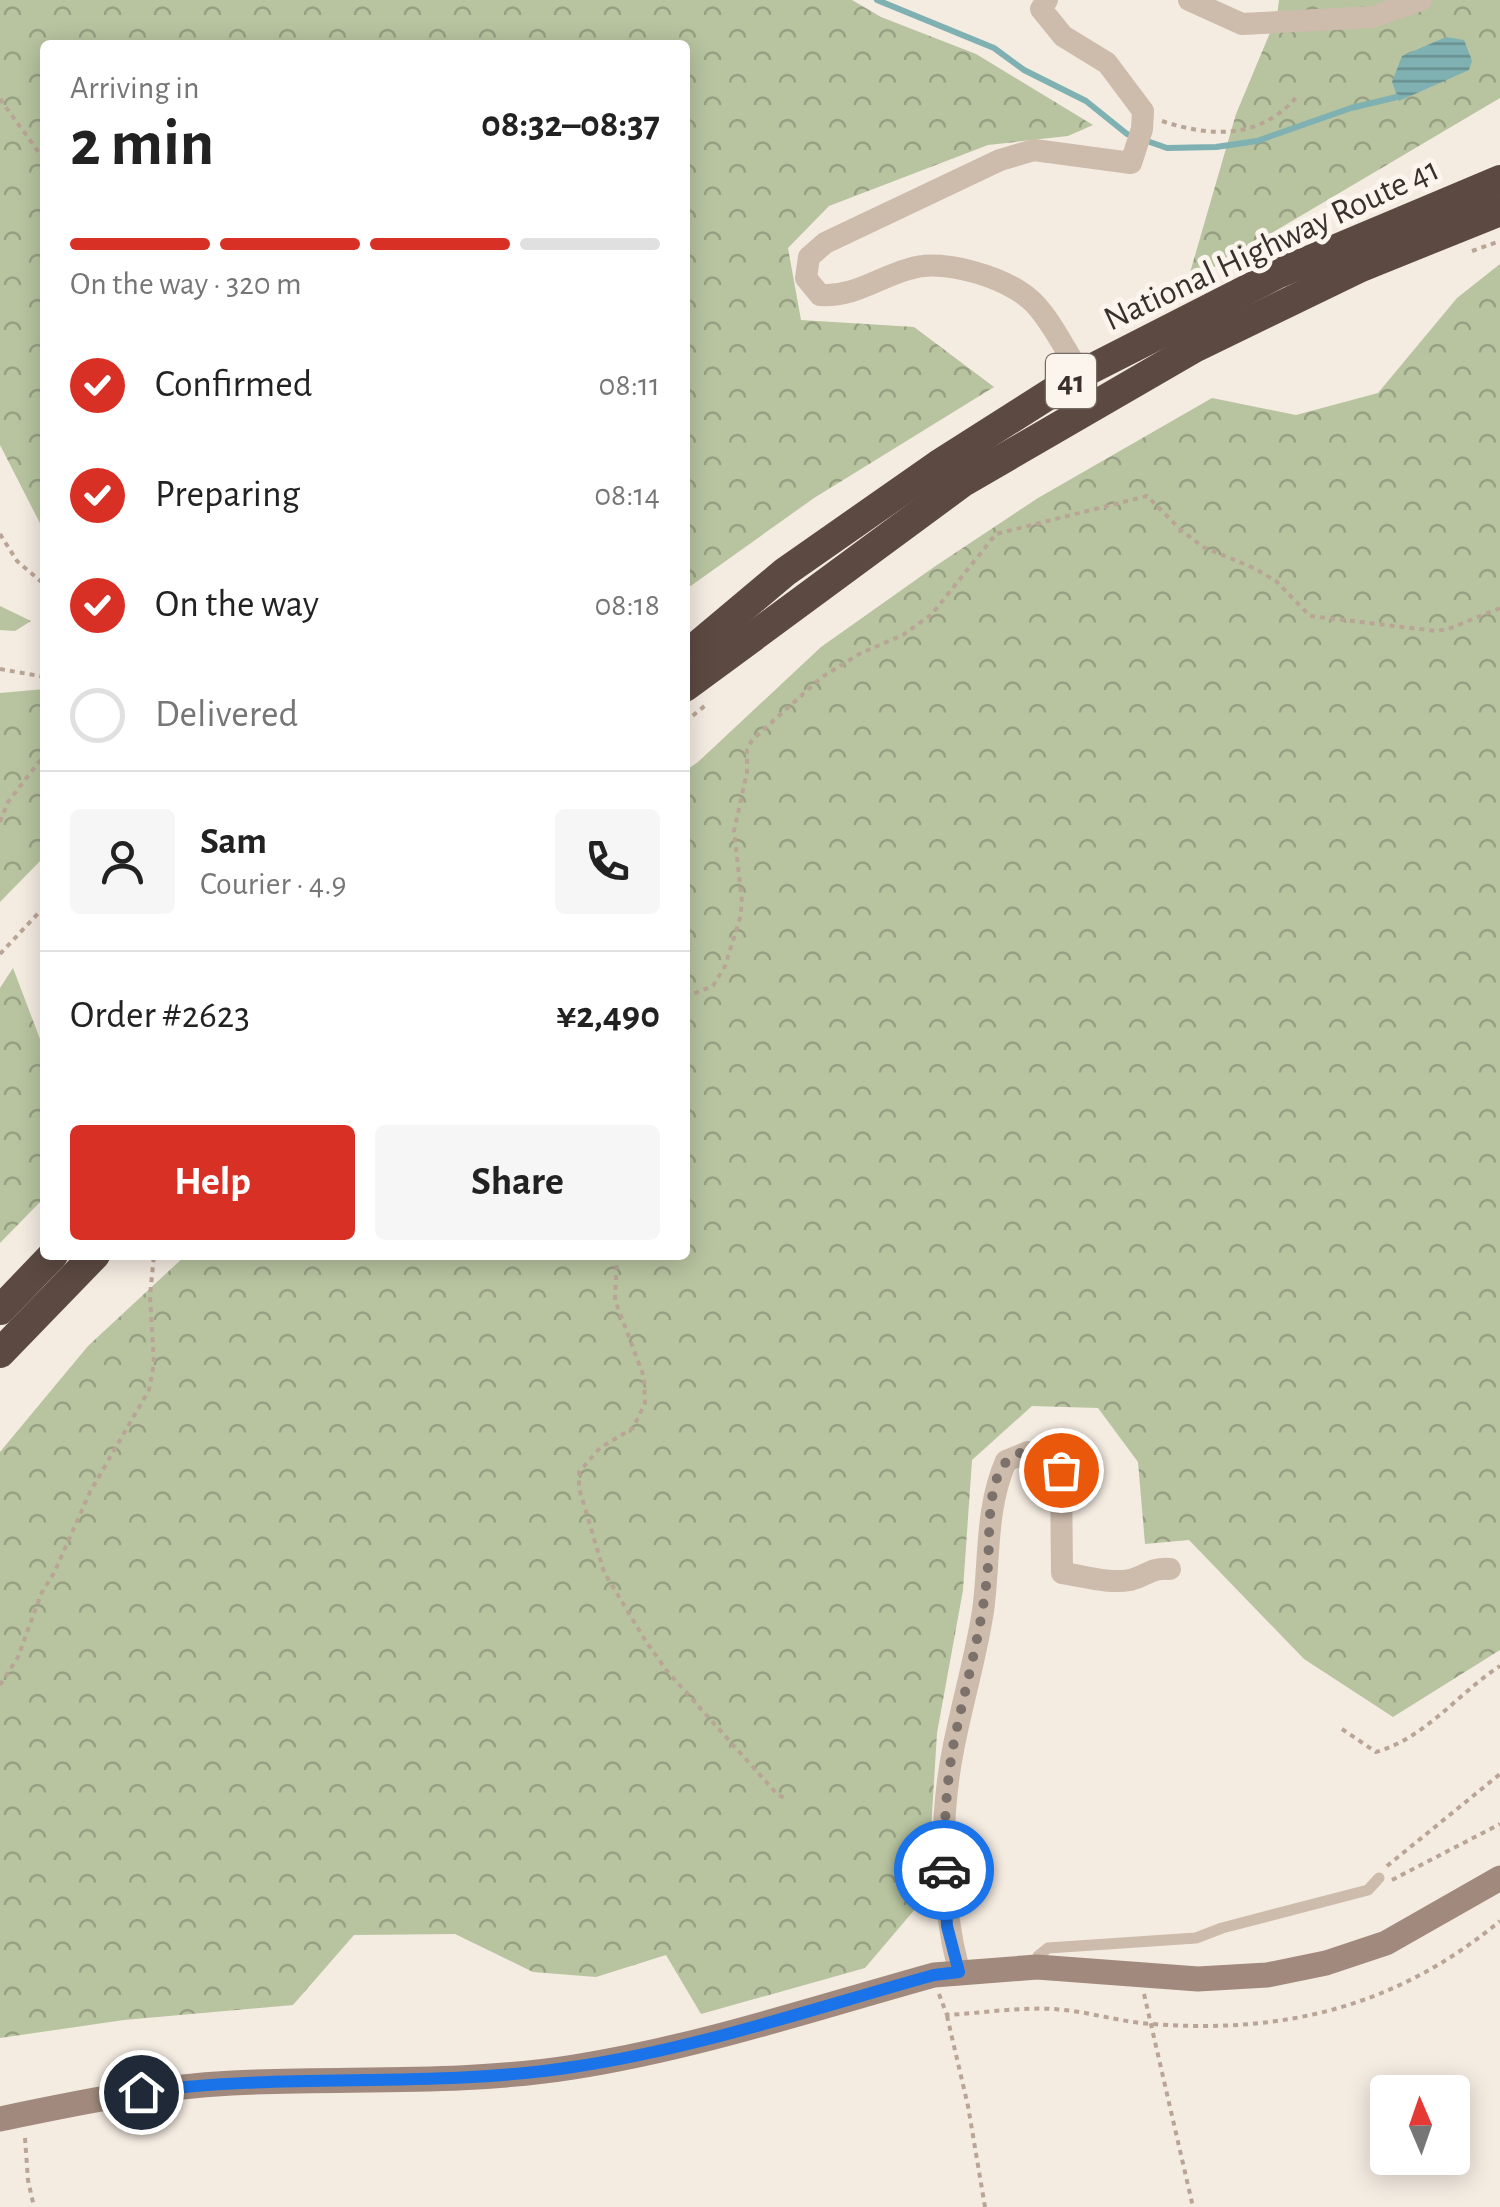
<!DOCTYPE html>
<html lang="en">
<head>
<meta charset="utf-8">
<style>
	body { margin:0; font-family:"Alegreya Sans",sans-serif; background:#f6f6f6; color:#222; height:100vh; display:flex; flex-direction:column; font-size:38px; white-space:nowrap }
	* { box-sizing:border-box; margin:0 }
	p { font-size:32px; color:#767676 }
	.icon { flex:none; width:55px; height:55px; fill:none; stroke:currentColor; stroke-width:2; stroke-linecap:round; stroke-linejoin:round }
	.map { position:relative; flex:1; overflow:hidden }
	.sheet { position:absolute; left:40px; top:40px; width:650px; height:1220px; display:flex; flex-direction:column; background:#fff; border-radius:10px; box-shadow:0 5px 25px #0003 }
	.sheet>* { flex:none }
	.needle { width:65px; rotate:358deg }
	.fabs { position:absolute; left:1370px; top:2075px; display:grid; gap:20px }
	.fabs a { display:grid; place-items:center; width:100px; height:100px; border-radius:10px; background:#fff; box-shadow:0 5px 25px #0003; font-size:50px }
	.pin { position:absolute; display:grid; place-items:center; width:85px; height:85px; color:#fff; margin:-42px; border:5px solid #fff; border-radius:50%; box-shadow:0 2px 10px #0007 }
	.courier { position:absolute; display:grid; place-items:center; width:100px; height:100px; margin:-50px; border:8px solid #1a73e8; border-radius:50%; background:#fff; color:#222; box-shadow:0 2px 12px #0007 }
	.overview em { font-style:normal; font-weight:700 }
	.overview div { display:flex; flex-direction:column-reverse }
	.overview { display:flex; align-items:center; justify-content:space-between; height:170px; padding:0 30px }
	h1 { font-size:65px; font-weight:700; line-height:75px }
	.bar { display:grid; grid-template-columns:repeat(4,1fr); gap:15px 10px; align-content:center; height:120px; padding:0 30px }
	.bar i { height:12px; border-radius:8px; background:#e0e0e0 }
	.bar .active { background:#d93025 }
	.bar p { grid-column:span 4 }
	.line { display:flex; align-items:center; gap:25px; padding:0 30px; border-top:2px solid #e0e0e0 }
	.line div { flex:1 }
	.round { display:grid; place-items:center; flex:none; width:105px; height:105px; border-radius:10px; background:#f6f6f6 }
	ol { padding:0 30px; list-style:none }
	li { display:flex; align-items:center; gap:30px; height:110px }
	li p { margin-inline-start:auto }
	li .icon { padding:10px; border-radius:50%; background:#d93025; color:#fff; stroke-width:4 }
	li:last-child { color:#767676 }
	li i { width:55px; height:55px; border:5px solid #e0e0e0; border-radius:50% }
	.cta { display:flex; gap:20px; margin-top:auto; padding:20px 30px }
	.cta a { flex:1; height:115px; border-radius:10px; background:#d93025; color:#fff; font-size:40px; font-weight:700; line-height:115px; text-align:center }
	.cta a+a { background:#f6f6f6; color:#222 }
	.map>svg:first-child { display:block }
	.forest { fill:url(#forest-crowns) }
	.water { fill:url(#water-rules) }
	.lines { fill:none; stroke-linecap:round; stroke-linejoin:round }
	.stream { stroke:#7fb0b2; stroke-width:6 }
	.path { stroke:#b9a596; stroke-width:4; stroke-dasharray:5 5; stroke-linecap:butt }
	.lane { stroke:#cdbbac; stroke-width:11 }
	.street { stroke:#cdbbac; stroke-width:22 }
	.secondary { stroke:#a18a7d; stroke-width:25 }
	.highway { stroke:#5c4a42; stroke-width:30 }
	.done { stroke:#7c716b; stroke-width:10; stroke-dasharray:0 18 }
	.route { stroke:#1a73e8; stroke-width:12 }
	.labels { text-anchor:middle; stroke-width:10; stroke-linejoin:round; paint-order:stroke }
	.shield { fill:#fbf5ee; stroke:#756b66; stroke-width:2.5 }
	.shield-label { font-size:32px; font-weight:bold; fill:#3b302b }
	.street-label { font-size:35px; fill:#3b302b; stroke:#fbf5ee }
</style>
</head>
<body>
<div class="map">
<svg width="1500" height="2207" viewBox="0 0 1500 2207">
	<defs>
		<pattern id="forest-crowns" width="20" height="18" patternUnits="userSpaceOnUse" patternTransform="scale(2.5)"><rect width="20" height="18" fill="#b8c4a0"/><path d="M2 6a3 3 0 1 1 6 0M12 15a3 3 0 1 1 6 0" fill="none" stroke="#97a083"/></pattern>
		<pattern id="water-rules" width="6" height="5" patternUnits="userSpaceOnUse" patternTransform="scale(2.5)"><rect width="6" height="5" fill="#7fb0b2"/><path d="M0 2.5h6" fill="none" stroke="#699091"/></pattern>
	</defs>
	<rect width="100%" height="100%" fill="#f4ebe1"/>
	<g class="forest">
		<polygon points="0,0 852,0 881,17 976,54 1093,125 1068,136 988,145 829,206 788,248 801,320 914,327 994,387 814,498 685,590 685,45 45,45 45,533 0,445"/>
		<polygon points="1279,0 1500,0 1500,98 1187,283 1236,114 1277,16"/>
		<polygon points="1500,264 1500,1650 1393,1717 1304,1659 1189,1540 1145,1544 1138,1462 1098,1408 1032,1406 972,1460 963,1590 937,1733 927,1895 865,1968 701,2014 666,1955 596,1977 533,1972 455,1934 354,1935 293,2005 124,2020 0,2038 0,1452 88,1346 186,1255 685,1255 685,771 698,762 821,647 934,567 1038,498 1212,398 1296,415 1378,393 1457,298"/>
		<polygon points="0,606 31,621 15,631 0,630"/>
		<polygon points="45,689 45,856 0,902 0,693"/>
		<polygon points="13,968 40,1039 45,1041 45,1197 0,1243 0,988"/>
	</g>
	<polygon class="water" points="1446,37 1464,40 1472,61 1469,70 1399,101 1392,82 1402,56"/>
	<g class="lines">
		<polyline class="stream" points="877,0 994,48 1024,70 1086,101 1127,134 1167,148 1216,147 1257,141 1351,108 1397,97"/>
		<g class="path">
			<polyline points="0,99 45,161"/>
			<path d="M1162,121c51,17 100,18 136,-26"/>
			<polyline points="1472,251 1500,241"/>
			<polyline points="0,534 17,561 45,585"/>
			<polyline points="0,669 45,677"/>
			<polyline points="685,722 707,704"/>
			<polyline points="0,822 8,802 45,754"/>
			<polyline points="0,954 45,906"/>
			<polyline points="685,997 713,986 725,966 740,918 742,902 734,831 747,772 747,750 752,740 822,677 861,653 903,635 932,614 996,534 1147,496 1181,530 1203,547 1254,568 1276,581 1310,616 1436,631 1448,629 1500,608"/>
			<polyline points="617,1255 615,1300 644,1377 645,1403 633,1428 600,1448 579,1472 579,1488 604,1572 645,1640 667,1671 777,1794 786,1799"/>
			<polyline points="0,1685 18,1657 41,1594 54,1573 90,1492 149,1390 154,1363 150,1296 154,1255"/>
			<path d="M1342,1729l34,23c51,-15 81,-58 124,-86"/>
			<polyline points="1387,1866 1500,1774"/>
			<polyline points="1392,1880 1500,1824"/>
			<path d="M939,1994l8,21c35,-2 72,-8 107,-6 33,2 65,13 98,15 132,10 244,-17 348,-103"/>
			<polyline points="1144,1994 1193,2207"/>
			<polyline points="947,2016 968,2106 985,2207"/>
			<polyline points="25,2138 28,2180 34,2207"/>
		</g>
		<polyline class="lane" points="1037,1966 1038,1956 1048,1948 1196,1938 1222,1928 1368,1890 1379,1878"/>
		<g class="street">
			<path d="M1047,0l-6,9 22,27 44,27 36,48 -1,18 -11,34 -97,-13 -34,10 -175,83 -16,14 -3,21 14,17c35,2 57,-17 89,-26 34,-11 98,8 124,33 19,19 33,50 48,72"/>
			<polyline points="1189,0 1242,24 1373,17 1421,0"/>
			<path d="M959,1971c-19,-73 -20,-152 -5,-226 9,-45 22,-89 29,-134 7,-51 2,-102 23,-150l22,-9 29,8 4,10 1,103c22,3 46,11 68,7 16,-4 22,-13 40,-11"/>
		</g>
		<path class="secondary" d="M0,2119c77,-16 153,-32 232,-36 114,-6 229,2 342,-16 121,-19 241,-59 360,-92l103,-8 161,12 69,-4 59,-12 60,-20 114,-65"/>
		<g class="highway">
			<polyline points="685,656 785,572 938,465 1081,374 1277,274 1500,180"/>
			<polyline points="685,687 963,482 1194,348 1361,267 1500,211"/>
			<polyline points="0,1310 53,1255"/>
			<polyline points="0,1353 95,1255"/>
		</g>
	</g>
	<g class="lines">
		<path class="done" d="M944,1870c0,-41 2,-83 9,-123 12,-61 30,-119 35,-181 2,-28 -2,-83 19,-105 13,-15 34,-8 50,-1l4,10"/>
		<path class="route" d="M141,2092c144,-20 289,-3 432,-25 122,-18 242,-59 361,-92l25,-3 -12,-46 -3,-56"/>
	</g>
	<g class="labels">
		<rect class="shield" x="1046" y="354" width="50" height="54" rx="8"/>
		<g class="shield-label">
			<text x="1071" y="392">41</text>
		</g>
		<g class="street-label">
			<text transform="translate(1271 243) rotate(-25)" y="12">National Highway Route 41</text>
		</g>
	</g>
</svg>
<div class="fabs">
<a><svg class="needle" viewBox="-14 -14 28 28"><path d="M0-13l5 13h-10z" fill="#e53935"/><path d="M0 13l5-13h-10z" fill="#767676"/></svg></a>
</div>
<div class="pin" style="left:1061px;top:1470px;background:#ea580c"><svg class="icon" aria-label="bag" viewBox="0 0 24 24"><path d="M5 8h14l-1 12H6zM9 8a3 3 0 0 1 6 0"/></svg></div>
<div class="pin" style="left:141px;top:2092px;background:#1f2937"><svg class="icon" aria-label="home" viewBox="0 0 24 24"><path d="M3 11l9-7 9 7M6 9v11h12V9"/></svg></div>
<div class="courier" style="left:944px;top:1870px"><svg class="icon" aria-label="car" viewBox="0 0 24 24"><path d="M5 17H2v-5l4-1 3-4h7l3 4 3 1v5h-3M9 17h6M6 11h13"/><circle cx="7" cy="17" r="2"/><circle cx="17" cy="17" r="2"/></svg></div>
<section class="sheet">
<div class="overview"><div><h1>2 min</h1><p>Arriving in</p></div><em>08:32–08:37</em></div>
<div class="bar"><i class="active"></i><i class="active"></i><i class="active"></i><i></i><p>On the way · 320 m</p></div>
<ol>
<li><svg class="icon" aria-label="check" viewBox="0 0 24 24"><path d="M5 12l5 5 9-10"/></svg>Confirmed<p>08:11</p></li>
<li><svg class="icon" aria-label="check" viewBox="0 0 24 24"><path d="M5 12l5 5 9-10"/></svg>Preparing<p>08:14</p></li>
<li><svg class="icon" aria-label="check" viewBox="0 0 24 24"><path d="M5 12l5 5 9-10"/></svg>On the way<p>08:18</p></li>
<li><i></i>Delivered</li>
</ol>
<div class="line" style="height:180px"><a class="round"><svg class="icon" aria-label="person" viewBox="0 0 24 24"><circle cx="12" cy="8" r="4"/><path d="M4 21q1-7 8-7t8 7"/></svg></a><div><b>Sam</b><p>Courier · 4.9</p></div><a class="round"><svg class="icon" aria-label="phone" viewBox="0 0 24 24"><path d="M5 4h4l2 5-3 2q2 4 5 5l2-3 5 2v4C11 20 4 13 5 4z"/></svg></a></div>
<div class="line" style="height:130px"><div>Order #2623</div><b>¥2,490</b></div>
<div class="cta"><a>Help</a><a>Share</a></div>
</section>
</div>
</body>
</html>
